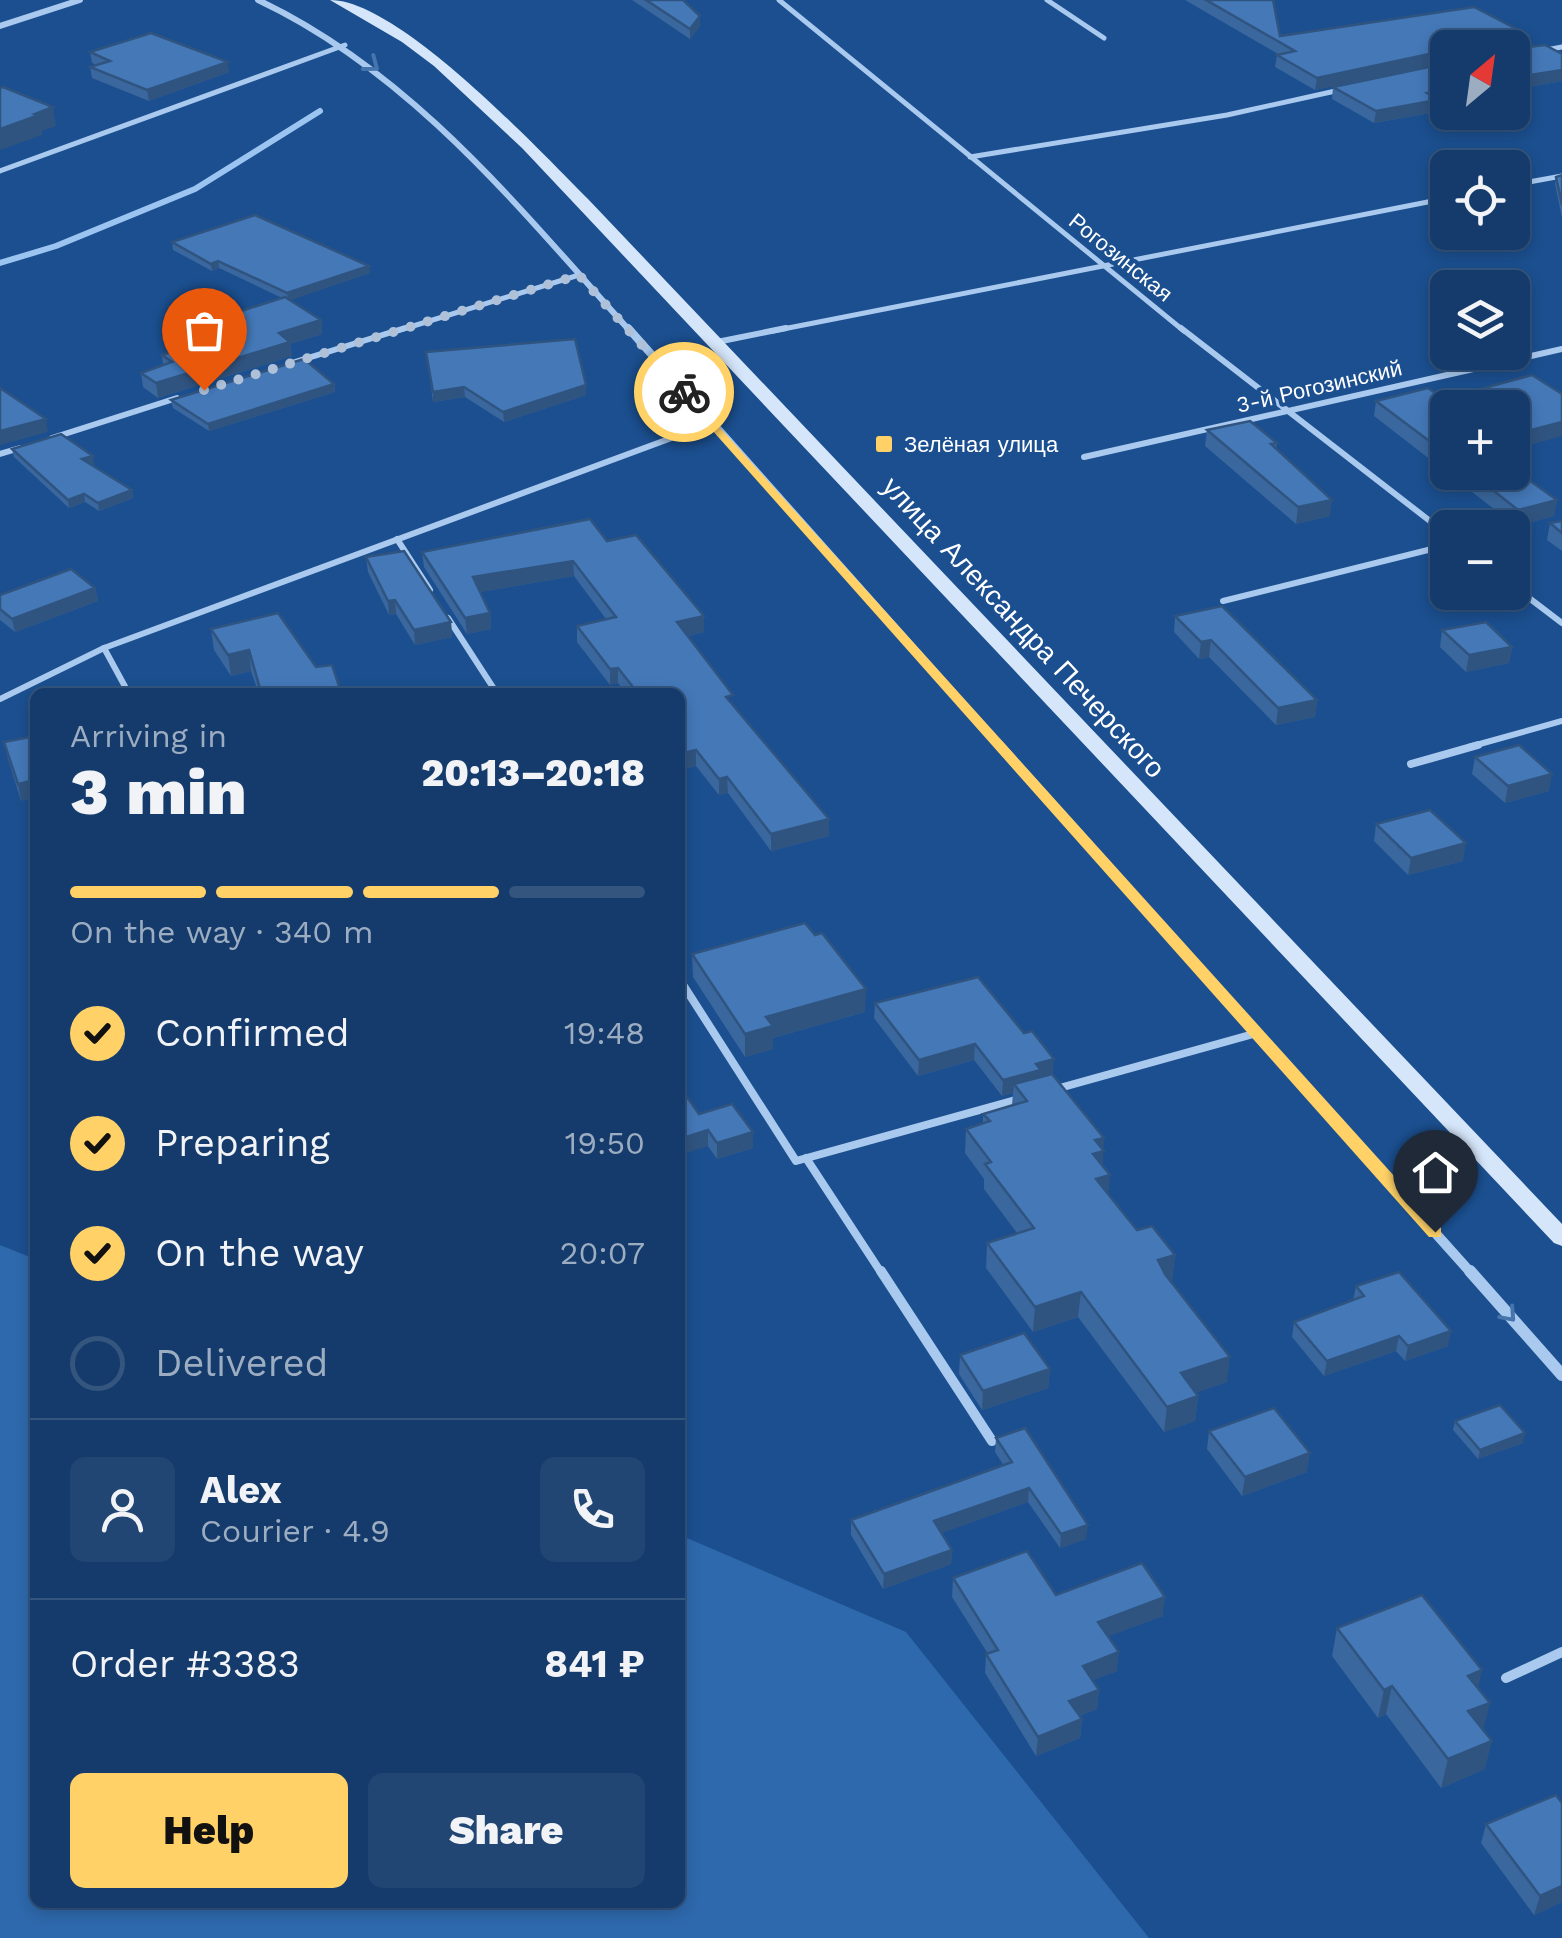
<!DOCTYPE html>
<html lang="en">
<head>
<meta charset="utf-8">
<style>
	body { margin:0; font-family:"Work Sans",sans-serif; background:#214673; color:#f1f3f6; height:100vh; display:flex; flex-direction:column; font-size:38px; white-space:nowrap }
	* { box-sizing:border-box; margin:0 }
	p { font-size:32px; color:#9dadc1 }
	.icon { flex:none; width:55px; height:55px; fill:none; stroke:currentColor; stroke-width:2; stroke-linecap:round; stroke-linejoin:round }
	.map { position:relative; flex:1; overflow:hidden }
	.sheet { position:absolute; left:30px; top:688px; width:655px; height:1220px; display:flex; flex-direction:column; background:#143b6b; border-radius:15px; box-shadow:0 5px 15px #0003,0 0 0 2px #33557e }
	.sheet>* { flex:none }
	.needle { width:65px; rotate:29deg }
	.tools { position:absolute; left:1430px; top:30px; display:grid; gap:20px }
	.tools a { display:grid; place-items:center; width:100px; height:100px; border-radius:15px; background:#143b6b; box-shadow:0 5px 15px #0003,0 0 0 2px #33557e; font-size:50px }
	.pin { position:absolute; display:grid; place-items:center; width:85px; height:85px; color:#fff; margin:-102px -42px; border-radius:50% 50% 50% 0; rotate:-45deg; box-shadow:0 0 10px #0007 }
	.pin .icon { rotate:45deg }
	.courier { position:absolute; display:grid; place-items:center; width:100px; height:100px; margin:-50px; border:8px solid #ffd166; border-radius:50%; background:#fff; color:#222; box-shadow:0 2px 12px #0007 }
	.overview em { font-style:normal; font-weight:800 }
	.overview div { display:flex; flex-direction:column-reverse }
	.overview { display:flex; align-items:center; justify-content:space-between; height:170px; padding:0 40px }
	h1 { font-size:65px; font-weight:800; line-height:75px }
	.bar { display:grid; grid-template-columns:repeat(4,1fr); gap:15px 10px; align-content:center; height:120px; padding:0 40px }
	.bar i { height:12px; border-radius:8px; background:#33557e }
	.bar .active { background:#ffd166 }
	.bar p { grid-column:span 4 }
	.line { display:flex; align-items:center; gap:25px; padding:0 40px; border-top:2px solid #33557e }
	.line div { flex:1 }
	.round { display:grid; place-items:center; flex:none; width:105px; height:105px; border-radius:15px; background:#214673 }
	ol { padding:0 40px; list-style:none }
	li { display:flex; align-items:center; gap:30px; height:110px }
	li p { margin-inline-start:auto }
	li .icon { padding:10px; border-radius:50%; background:#ffd166; color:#111; stroke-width:4 }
	li:last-child { color:#9dadc1 }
	li i { width:55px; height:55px; border:5px solid #33557e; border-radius:50% }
	.button { display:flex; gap:20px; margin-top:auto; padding:20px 40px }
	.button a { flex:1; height:115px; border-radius:15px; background:#ffd166; color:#111; font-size:40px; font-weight:800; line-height:115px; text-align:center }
	.button a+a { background:#214673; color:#f1f3f6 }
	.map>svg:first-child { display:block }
	.green { fill:#2e69ad }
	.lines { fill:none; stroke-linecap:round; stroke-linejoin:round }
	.stream { stroke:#9cc4f0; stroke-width:6 }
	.lane-far3 { stroke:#a9c9ee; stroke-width:5 }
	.lane-far2 { stroke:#a9c9ee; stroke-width:6 }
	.lane-far1 { stroke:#a9c9ee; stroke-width:8 }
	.lane { stroke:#a9c9ee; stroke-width:10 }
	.street-far3 { stroke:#a9c9ee; stroke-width:6 }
	.street-far2 { stroke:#a9c9ee; stroke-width:8 }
	.street-far1 { stroke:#a9c9ee; stroke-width:10 }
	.street { stroke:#a9c9ee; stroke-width:12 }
	.secondary { fill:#d6e6fa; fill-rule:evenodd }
	.wall { fill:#3a679d }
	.shaded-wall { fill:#305480 }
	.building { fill:#4478b7; stroke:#305480; stroke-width:2.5 }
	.oneway { stroke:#4674ac }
	.route { fill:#ffd166 }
	.done { stroke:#afc1d8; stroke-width:10; stroke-dasharray:0 18 }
	.poi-dot { fill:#ffd166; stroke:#1b4f8f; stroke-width:4 }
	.labels { text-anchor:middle; stroke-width:8; stroke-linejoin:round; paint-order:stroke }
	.far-street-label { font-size:22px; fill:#fff; stroke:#1b4f8f }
	.far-poi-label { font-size:22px; fill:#fff; stroke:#1b4f8f; text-anchor:start }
	.street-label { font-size:28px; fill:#fff; stroke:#1b4f8f }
</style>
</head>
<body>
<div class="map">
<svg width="1562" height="1938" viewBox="0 0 1562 1938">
	<rect width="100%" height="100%" fill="#1b4f8f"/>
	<polygon class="green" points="0,1245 35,1259 35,1902 680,1902 680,1535 906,1632 1149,1938 0,1938"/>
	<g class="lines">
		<polyline class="stream" points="0,263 56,246 195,189 320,111"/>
		<g class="lane-far3">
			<polyline points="779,0 1184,331"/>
			<polyline points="1047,0 1104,38"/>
			<polyline points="1546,50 1562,47"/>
			<polyline points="970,157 1227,115 1340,90"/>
			<polyline points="0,171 345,45"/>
			<polyline points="1512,185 1562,176"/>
			<polyline points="397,331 579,275"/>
			<polyline points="773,331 1448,198"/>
		</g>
		<g class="lane-far2">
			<polyline points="1181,328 1448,535"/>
			<polyline points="717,342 786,328"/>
			<polyline points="295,362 405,328"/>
			<polyline points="52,438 177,398"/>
			<polyline points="0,454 20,448"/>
			<polyline points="1084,457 1562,349"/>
			<polyline points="397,539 430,590"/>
			<polyline points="1512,585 1562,623"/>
			<polyline points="1223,601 1448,545"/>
			<polyline points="448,618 496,692"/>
			<polyline points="104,648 128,692"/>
			<polyline points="0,699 104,648 712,423"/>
			<polyline points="1469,747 1562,721"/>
		</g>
		<g class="lane-far1">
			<polyline points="1411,764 1478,745"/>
			<polyline points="680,980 796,1161 1019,1099"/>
			<polyline points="1056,1089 1257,1033"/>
			<polyline points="806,1158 882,1274"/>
		</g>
		<g class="lane">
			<polyline points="881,1271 992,1441"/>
			<polyline points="1506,1678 1562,1652"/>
		</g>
		<g class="street-far3">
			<path d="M258,0c153,72 261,208 372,331"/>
			<polyline points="0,26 80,0"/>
		</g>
		<polyline class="street-far2" points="628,328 1001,747"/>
		<polyline class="street-far1" points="999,745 1472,1274"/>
		<polyline class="street" points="1470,1271 1562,1375"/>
		<path class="secondary" d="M330,0c69,0 208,149 258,199l974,1025v22l-8,-3 -1032,-1095 -88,-82 -32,-24z"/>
	</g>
	<g class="wall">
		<polygon points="632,0 683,0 700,26 690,39"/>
		<polygon points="1185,0 1273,0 1280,36 1528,35 1526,47 1562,81 1512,90 1512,48 1448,48 1448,62 1315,90 1275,67 1277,55 1278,54"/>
		<polygon points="90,52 229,72 149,101 92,78 90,67 97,65 92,63"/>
		<polygon points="1333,87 1437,104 1436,112 1374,123 1332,99"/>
		<polygon points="1562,175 1562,218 1555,184 1556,177"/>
		<polygon points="172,242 370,273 290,300 321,320 322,334 290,344 292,356 158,398 143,387 141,373 163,365 162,355 231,333 227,330 225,316 282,298 219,268 212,271 173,250"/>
		<polygon points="426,352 586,395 504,422 465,397 433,402"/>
		<polygon points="334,384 335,392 209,431 173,408 171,400"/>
		<polygon points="1376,401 1448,408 1448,472 1512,472 1557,500 1554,516 1516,526 1374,416"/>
		<polygon points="1207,430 1277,443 1276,449 1330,516 1296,524 1205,446"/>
		<polygon points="12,449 94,464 91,465 132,490 133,498 99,511 85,502 69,508 14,457"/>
		<polygon points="1562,521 1562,551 1547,540 1550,523"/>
		<polygon points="607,541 704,616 704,632 688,636 733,706 829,819 829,836 771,851 728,793 719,795 696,766 684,769 680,763 680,692 625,692 618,683 610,685 577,642 577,626 606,619 574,576 480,592 490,613 491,629 467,634 424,567 422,552"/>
		<polygon points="366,557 451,622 452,637 415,645 396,614 389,615 368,572"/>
		<polygon points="95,588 98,601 15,632 0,620 0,595"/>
		<polygon points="1175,616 1317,700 1315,717 1276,725 1209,657 1199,659 1174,632"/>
		<polygon points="211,629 316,667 341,692 258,692 251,671 231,676 214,650"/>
		<polygon points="1442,630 1512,647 1509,663 1466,672 1440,647"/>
		<polygon points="35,736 21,801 8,759 4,742"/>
		<polygon points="1475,757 1549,791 1505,803 1472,774"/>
		<polygon points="1376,824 1463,861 1408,875 1374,841"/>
		<polygon points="692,954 865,1012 773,1038 773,1049 745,1057 693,977"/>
		<polygon points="875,1003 1053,1075 1103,1150 1103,1166 1108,1194 1137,1230 1175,1255 1172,1280 1170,1280 1227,1382 1195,1393 1198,1396 1195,1421 1164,1432 1078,1317 1033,1332 986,1268 987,1243 1017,1233 984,1189 984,1179 965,1153 966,1129 983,1124 983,1114 1012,1105 1013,1093 1002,1096 974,1060 918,1076 874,1018"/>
		<polygon points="699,1114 753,1148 717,1159 708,1146"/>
		<polygon points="1356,1286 1448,1346 1405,1361 1396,1351 1324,1376 1292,1337 1294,1322 1353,1300"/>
		<polygon points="960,1355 1050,1369 1048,1388 982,1410 959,1374"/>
		<polygon points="1455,1421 1523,1443 1478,1459 1453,1430"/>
		<polygon points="1209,1431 1307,1472 1242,1496 1207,1449"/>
		<polygon points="996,1438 1086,1539 1060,1548 1028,1502 941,1533 952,1550 951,1564 883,1589 851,1535 851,1520 1004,1466 995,1452"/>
		<polygon points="953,1578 1056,1595 1163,1616 1108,1636 1117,1671 1093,1680 1099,1690 1097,1709 1079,1716 1082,1719 1080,1738 1036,1756 985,1673 986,1654 988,1654 952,1597"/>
		<polygon points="1337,1628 1478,1688 1483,1730 1485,1769 1441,1788 1386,1714 1378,1718 1332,1656"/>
		<polygon points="1562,1803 1562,1902 1534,1915 1481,1843 1486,1824"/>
	</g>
	<g class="shaded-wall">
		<polygon points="700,16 700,26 690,39 690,29"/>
		<polygon points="1528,35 1526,47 1512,51 1512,48 1508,48 1509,40"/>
		<polygon points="1448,50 1447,62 1315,90 1317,78"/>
		<polygon points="228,62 229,72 149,101 147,90"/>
		<polygon points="1562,70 1562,81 1512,90 1512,78"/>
		<polygon points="1448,90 1448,102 1437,104 1436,112 1374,123 1376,111 1427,93"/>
		<polygon points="53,107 56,126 42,131 42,135 0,150 0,129"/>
		<polygon points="218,261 219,268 212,271 211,264"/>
		<polygon points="369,266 370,273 288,301 287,293"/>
		<polygon points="321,320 322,334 290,344 292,356 158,398 156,383 279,333"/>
		<polygon points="334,384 335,392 209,431 208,424"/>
		<polygon points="586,385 586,395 504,422 503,412"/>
		<polygon points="464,387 465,397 433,402 433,392"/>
		<polygon points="46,419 48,432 0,445 0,431"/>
		<polygon points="1562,422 1562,436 1512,450 1512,435"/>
		<polygon points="93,456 94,464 84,467 82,459"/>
		<polygon points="132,490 133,498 99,511 98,503"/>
		<polygon points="84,494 85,502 69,508 68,500"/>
		<polygon points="1332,500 1330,516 1296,524 1298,507"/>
		<polygon points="1557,500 1554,516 1516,526 1518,510"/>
		<polygon points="573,561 574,576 475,593 473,577"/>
		<polygon points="95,588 98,601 15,632 12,619"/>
		<polygon points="395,600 396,614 389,615 388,601"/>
		<polygon points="490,613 491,629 467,634 465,618"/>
		<polygon points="704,616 704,632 678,638 677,622"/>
		<polygon points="451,622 452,637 415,645 414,630"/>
		<polygon points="1211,640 1209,657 1199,659 1201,642"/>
		<polygon points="1512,647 1509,663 1466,672 1469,655"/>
		<polygon points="249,650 251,671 231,676 228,655"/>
		<polygon points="618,668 618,683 610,685 610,669"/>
		<polygon points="1317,700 1315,717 1276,725 1278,708"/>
		<polygon points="696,750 696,766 684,769 684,753"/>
		<polygon points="1552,774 1549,791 1505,803 1508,786"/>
		<polygon points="727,777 728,793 719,795 719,779"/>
		<polygon points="35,780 35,798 21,801 18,784"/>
		<polygon points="829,819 829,836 771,851 771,834"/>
		<polygon points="1466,843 1463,861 1408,875 1411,858"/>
		<polygon points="866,989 865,1012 773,1038 773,1049 745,1057 745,1034 766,1017"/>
		<polygon points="975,1044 974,1060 918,1076 919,1060"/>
		<polygon points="1054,1059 1053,1075 1014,1084 1013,1093 1002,1096 1003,1080 1036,1064"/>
		<polygon points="708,1130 708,1146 680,1155 680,1139"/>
		<polygon points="753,1132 753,1148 717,1159 717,1143"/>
		<polygon points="1104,1138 1102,1176 1091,1179 1095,1140"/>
		<polygon points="1110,1175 1108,1199 1096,1179"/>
		<polygon points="1175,1255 1172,1280 1155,1285 1158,1260"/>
		<polygon points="1081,1292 1078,1317 1033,1332 1035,1307"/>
		<polygon points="1451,1331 1448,1346 1405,1361 1408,1346"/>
		<polygon points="1399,1336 1396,1351 1324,1376 1327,1361"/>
		<polygon points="1230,1357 1227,1382 1178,1399 1181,1373"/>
		<polygon points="1050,1369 1048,1388 982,1410 983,1391"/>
		<polygon points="1198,1396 1195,1421 1164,1432 1167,1407"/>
		<polygon points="1525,1433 1523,1443 1478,1459 1480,1450"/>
		<polygon points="1310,1453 1307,1472 1242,1496 1245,1477"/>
		<polygon points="1029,1488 1028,1502 933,1536 934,1521"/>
		<polygon points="1088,1525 1086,1539 1060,1548 1061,1534"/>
		<polygon points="952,1550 951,1564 883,1589 884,1574"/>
		<polygon points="1165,1597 1163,1616 1096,1641 1098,1622"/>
		<polygon points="1119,1652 1117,1671 1081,1685 1083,1666"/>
		<polygon points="1482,1670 1476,1698 1468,1676"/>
		<polygon points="1392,1686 1386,1714 1378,1718 1384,1690"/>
		<polygon points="1099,1690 1097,1709 1068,1720 1069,1701"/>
		<polygon points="1490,1703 1483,1731 1468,1711"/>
		<polygon points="1082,1719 1080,1738 1036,1756 1038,1737"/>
		<polygon points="1492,1741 1485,1769 1441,1788 1448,1759"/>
		<polygon points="1562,1886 1562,1902 1534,1915 1540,1896"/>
	</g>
	<g class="building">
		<polygon points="646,0 683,0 700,16 690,29"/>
		<polygon points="1206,0 1273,0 1280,36 1474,7 1528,35 1509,40 1511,48 1448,48 1448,50 1317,78 1277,55 1295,51"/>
		<polygon points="151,33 228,62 147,90 90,67 110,61 90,52"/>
		<polygon points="1545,45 1562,54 1562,70 1512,78 1512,49"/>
		<polygon points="1448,63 1448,90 1427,93 1437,100 1376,111 1333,87"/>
		<polygon points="3,87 53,107 35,114 39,115 0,129 0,88"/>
		<polygon points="1562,175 1562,205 1556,177"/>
		<polygon points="255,215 369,266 287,293 218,261 211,264 172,242"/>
		<polygon points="285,297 321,320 279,333 290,342 156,383 141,373 172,362 162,355 244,329 225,316"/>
		<polygon points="575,339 586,385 503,412 464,387 433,392 426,352"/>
		<polygon points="304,359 334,384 208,424 171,400"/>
		<polygon points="1532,375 1562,394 1562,422 1512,435 1512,408 1448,408 1448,455 1376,401 1428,388 1444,399"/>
		<polygon points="0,388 46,419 0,431"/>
		<polygon points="1250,421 1277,443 1271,444 1332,500 1298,507 1207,430"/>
		<polygon points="61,434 93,456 82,459 132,490 98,503 84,494 68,500 12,449"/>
		<polygon points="1512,468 1557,500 1518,510 1470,472 1512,472"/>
		<polygon points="590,519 607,541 636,535 704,616 677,622 733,695 726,697 829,819 771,834 727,777 719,779 696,750 684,753 680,748 680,692 637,692 618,668 610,669 577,626 616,617 573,561 473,577 490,613 465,618 422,552"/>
		<polygon points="1562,521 1562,533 1550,523"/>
		<polygon points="404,551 451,622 414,630 395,600 388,601 366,557"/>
		<polygon points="71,569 95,588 12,619 0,609 0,595"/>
		<polygon points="1222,606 1317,700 1278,708 1211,640 1201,642 1175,616"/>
		<polygon points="278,613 316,667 332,665 341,692 261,692 249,650 228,655 211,629"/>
		<polygon points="1486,622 1512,647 1469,655 1442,630"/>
		<polygon points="35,736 35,780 18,784 4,742"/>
		<polygon points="1519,745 1552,774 1508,786 1475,757"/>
		<polygon points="1430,810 1466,843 1411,858 1376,824"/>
		<polygon points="805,923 815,935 822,933 866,989 766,1017 773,1026 745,1034 692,954"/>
		<polygon points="978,977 1024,1033 1032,1031 1054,1059 1036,1064 1041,1070 1003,1080 975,1044 919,1060 875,1003"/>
		<polygon points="1052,1074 1104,1138 1095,1140 1104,1151 1093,1154 1110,1175 1096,1179 1137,1230 1152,1226 1175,1255 1158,1260 1165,1274 1230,1357 1181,1373 1198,1396 1167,1407 1081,1292 1035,1307 987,1243 1034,1228 985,1164 991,1162 966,1129 990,1121 983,1114 1027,1101 1014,1084"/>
		<polygon points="680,1087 699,1114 732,1104 753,1132 717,1143 708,1130 680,1139"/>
		<polygon points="1399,1272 1451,1331 1408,1346 1399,1336 1327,1361 1294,1322 1364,1296 1356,1286"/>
		<polygon points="1024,1333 1050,1369 983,1391 960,1355"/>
		<polygon points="1500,1405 1525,1433 1480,1450 1455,1421"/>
		<polygon points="1274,1408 1310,1453 1245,1477 1209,1431"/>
		<polygon points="1025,1428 1088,1525 1061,1534 1029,1488 934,1521 952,1550 884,1574 851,1520 1012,1462 996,1438"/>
		<polygon points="1027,1551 1056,1595 1142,1563 1165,1597 1098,1622 1119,1652 1083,1666 1099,1690 1069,1701 1082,1719 1038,1737 986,1654 998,1650 953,1578"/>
		<polygon points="1422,1595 1482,1670 1468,1676 1490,1703 1468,1711 1492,1741 1448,1759 1392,1686 1384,1690 1337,1628"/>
		<polygon points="1556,1795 1562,1803 1562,1886 1540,1896 1486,1824"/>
	</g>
	<defs><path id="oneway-chevron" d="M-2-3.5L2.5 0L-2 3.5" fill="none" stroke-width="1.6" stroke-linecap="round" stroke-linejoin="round" transform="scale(2.5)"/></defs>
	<g class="oneway">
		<use href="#oneway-chevron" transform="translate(372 65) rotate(37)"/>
		<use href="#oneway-chevron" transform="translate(1509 1315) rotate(48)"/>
	</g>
	<polygon class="route" points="684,388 1441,1228 1441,1237 1429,1237 680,394"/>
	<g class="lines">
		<polyline class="done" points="204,390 579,275 684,392"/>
	</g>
	<rect class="poi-dot" x="874" y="434" width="20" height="20" rx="5"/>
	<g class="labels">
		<g class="far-street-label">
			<text transform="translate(1121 257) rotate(39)" y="8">Рогозинская</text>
			<text transform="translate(1319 386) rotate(-13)" y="8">3-й Рогозинский</text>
		</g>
		<g class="far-poi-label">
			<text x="904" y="452">Зелёная улица</text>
		</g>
		<g class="street-label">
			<text transform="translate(1024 627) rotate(47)" y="10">улица Александра Печерского</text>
		</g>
	</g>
</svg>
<div class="tools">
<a><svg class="needle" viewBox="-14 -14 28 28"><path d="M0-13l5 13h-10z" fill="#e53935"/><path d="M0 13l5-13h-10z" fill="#9dadc1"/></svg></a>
<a><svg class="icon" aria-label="locate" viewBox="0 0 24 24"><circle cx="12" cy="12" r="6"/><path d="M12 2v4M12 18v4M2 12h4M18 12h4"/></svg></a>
<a><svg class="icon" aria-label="layers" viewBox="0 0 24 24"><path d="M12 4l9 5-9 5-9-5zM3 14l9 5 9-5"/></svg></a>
<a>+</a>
<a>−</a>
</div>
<div class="pin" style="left:204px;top:390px;background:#ea580c"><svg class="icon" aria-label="bag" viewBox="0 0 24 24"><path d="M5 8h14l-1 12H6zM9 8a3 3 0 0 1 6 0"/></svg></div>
<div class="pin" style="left:1435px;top:1232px;background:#1f2937"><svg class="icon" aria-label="home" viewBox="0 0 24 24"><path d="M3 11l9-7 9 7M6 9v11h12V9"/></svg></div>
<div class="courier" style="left:684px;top:392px"><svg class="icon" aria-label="bike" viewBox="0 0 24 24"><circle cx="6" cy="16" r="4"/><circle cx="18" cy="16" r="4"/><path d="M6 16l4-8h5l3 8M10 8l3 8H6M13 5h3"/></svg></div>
<section class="sheet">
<div class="overview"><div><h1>3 min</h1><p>Arriving in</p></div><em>20:13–20:18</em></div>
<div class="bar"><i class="active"></i><i class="active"></i><i class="active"></i><i></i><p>On the way · 340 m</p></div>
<ol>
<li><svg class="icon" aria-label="check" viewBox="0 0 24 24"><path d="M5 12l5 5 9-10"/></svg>Confirmed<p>19:48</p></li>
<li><svg class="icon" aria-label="check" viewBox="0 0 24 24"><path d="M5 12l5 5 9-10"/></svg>Preparing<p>19:50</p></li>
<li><svg class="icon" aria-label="check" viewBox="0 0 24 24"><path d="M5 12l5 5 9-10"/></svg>On the way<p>20:07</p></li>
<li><i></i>Delivered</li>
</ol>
<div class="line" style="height:180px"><a class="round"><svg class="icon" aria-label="person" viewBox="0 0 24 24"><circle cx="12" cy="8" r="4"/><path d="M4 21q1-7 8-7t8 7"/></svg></a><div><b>Alex</b><p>Courier · 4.9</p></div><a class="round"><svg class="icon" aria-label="phone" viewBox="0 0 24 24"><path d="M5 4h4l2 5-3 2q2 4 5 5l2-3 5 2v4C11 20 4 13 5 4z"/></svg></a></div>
<div class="line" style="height:130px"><div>Order #3383</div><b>841 ₽</b></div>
<div class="button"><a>Help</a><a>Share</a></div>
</section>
</div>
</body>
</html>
